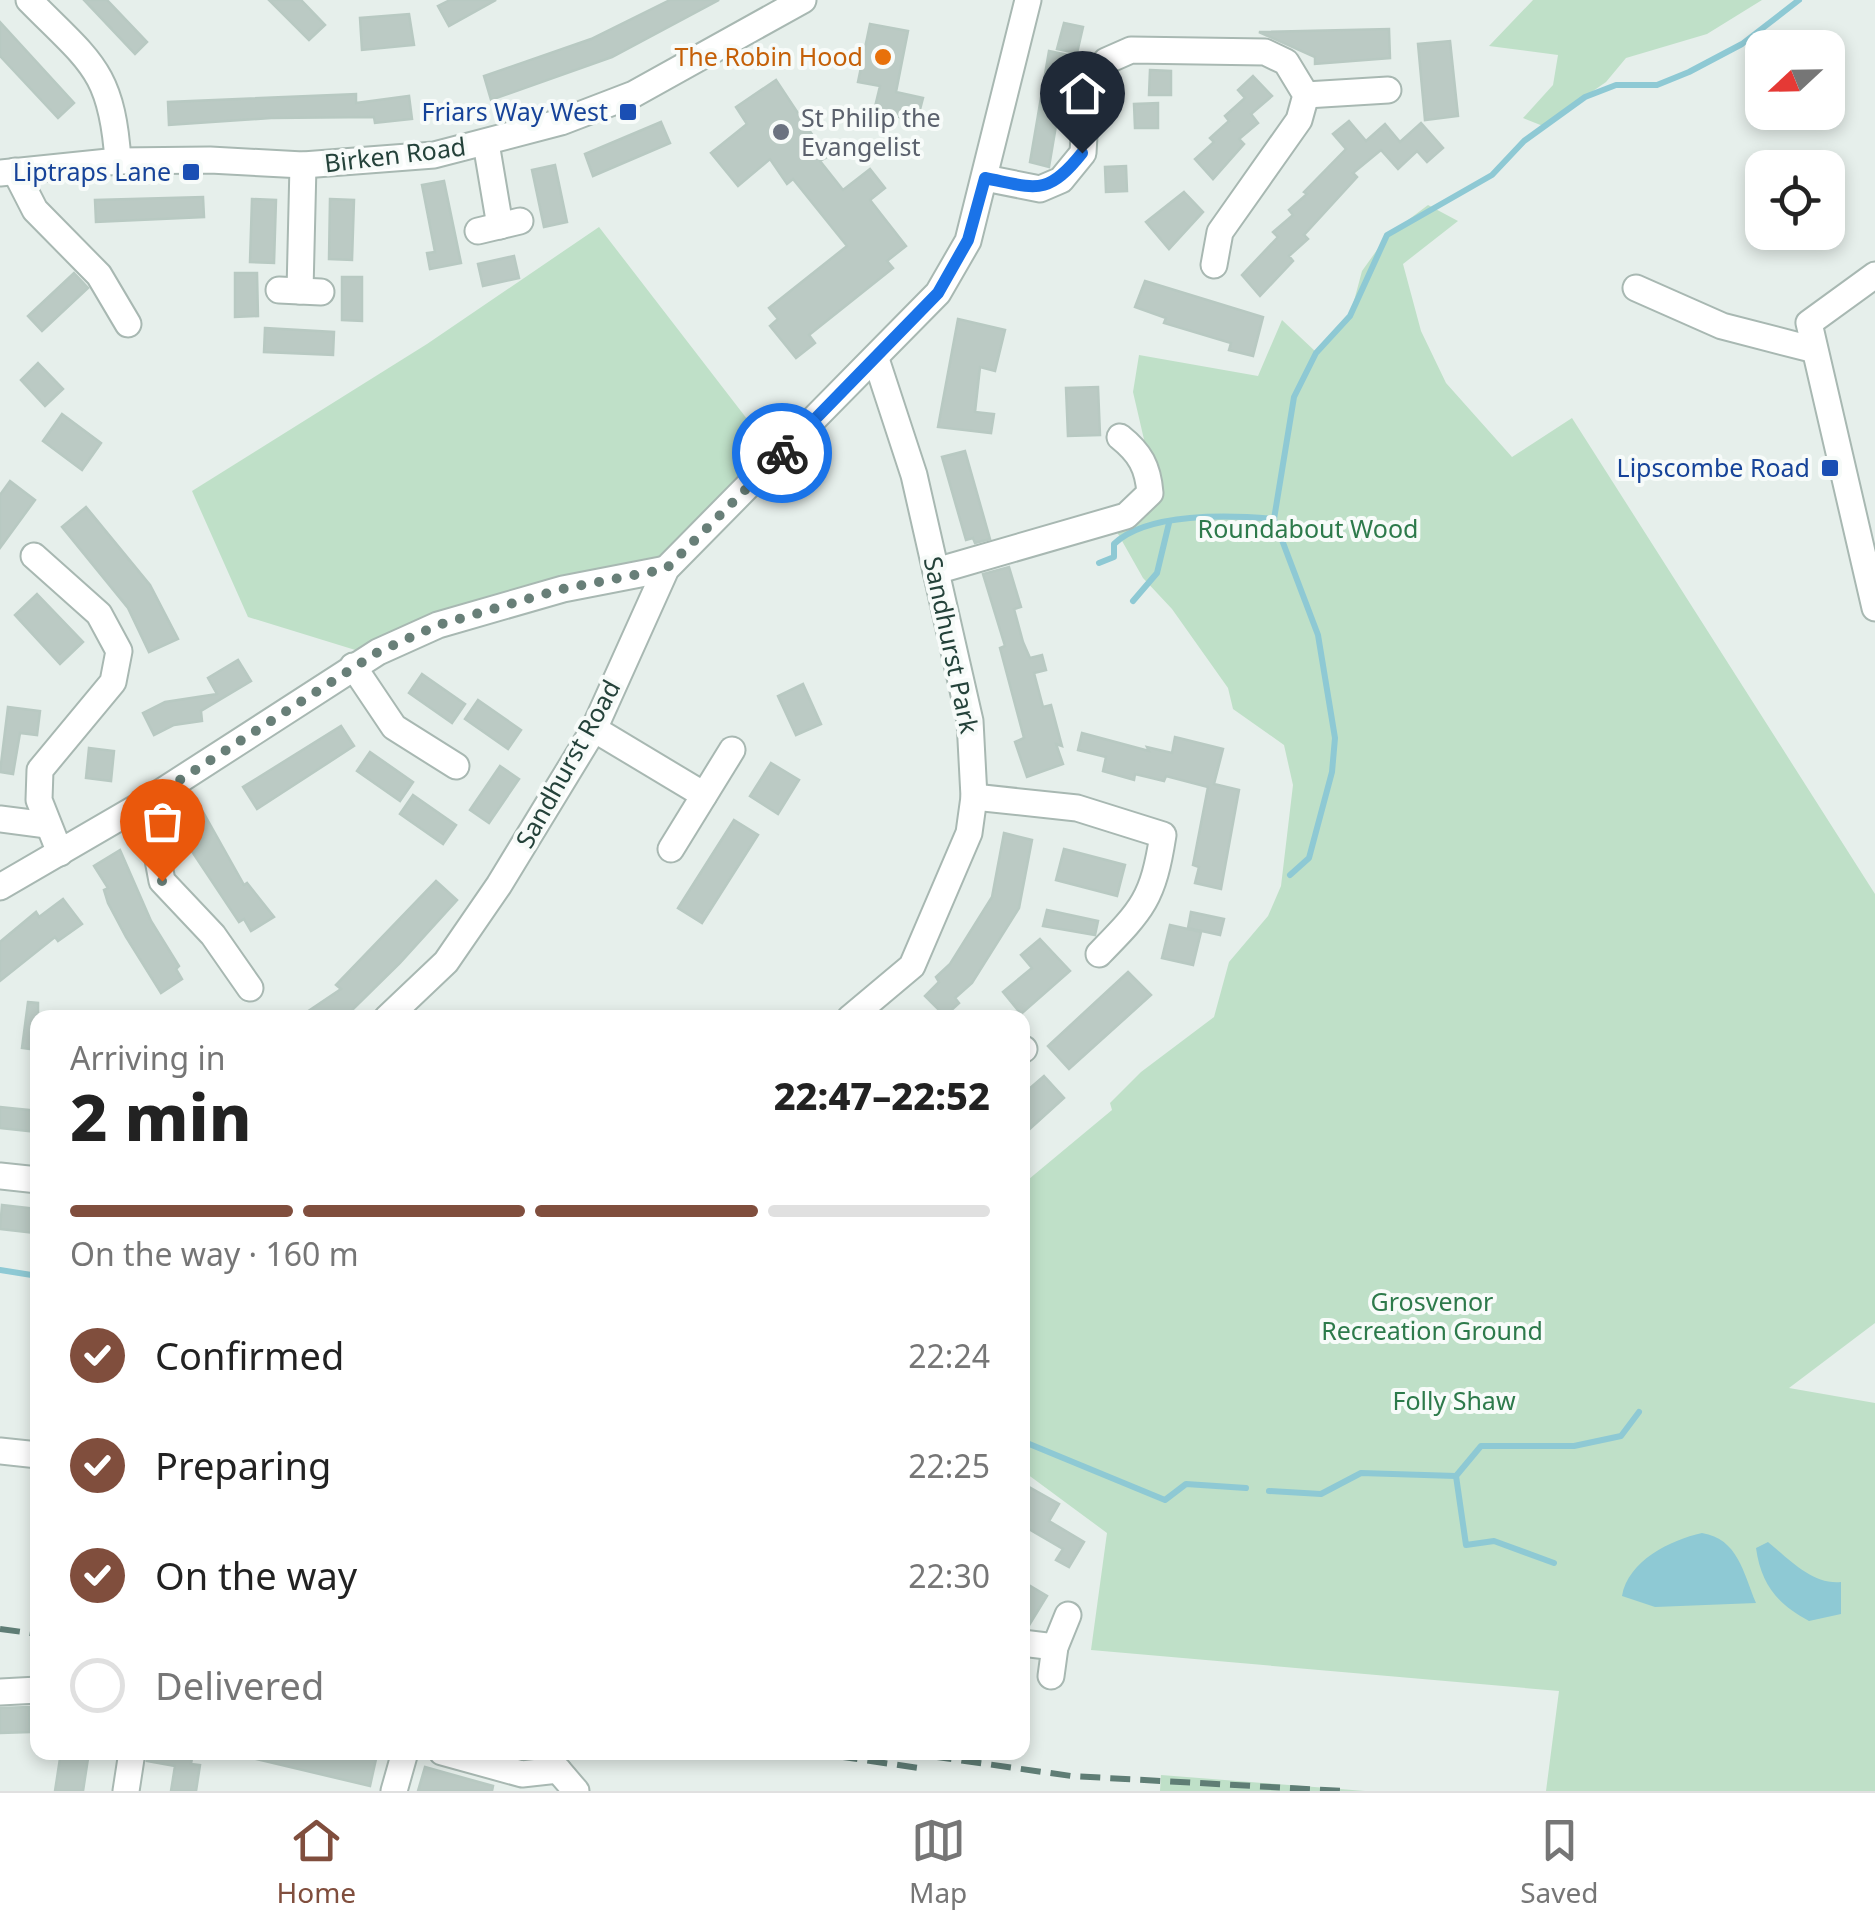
<!DOCTYPE html>
<html lang="en">
<head>
<meta charset="utf-8">
<style>
	body { margin:0; font-family:"Noto Sans",sans-serif; background:#f2f2f2; color:#222; height:100vh; display:flex; flex-direction:column; font-size:38px; white-space:nowrap }
	* { box-sizing:border-box; margin:0 }
	p { font-size:32px; color:#767676 }
	.icon { flex:none; width:55px; height:55px; fill:none; stroke:currentColor; stroke-width:2; stroke-linecap:round; stroke-linejoin:round }
	.map { position:relative; flex:1; overflow:hidden }
	.panel { position:absolute; left:30px; top:1010px; width:1000px; height:750px; display:flex; flex-direction:column; background:#fff; border-radius:20px; box-shadow:0 5px 15px #0003 }
	.panel>* { flex:none }
	.needle { width:65px; rotate:248deg }
	.tools { position:absolute; left:1745px; top:30px; display:grid; gap:20px }
	.tools a { display:grid; place-items:center; width:100px; height:100px; border-radius:20px; background:#fff; box-shadow:0 5px 15px #0003; font-size:50px }
	.pin { position:absolute; display:grid; place-items:center; width:85px; height:85px; color:#fff; margin:-102px -42px; border-radius:50% 50% 50% 0; rotate:-45deg; box-shadow:0 0 10px #0007 }
	.pin .icon { rotate:45deg }
	.courier { position:absolute; display:grid; place-items:center; width:100px; height:100px; margin:-50px; border:8px solid #1a73e8; border-radius:50%; background:#fff; color:#222; box-shadow:0 2px 12px #0007 }
	.summary em { font-style:normal; font-weight:800 }
	.summary div { display:flex; flex-direction:column-reverse }
	.summary { display:flex; align-items:center; justify-content:space-between; height:170px; padding:0 40px }
	h1 { font-size:65px; font-weight:800; line-height:75px }
	.bar { display:grid; grid-template-columns:repeat(4,1fr); gap:15px 10px; align-content:center; height:120px; padding:0 40px }
	.bar i { height:12px; border-radius:8px; background:#e0e0e0 }
	.bar .on { background:#804e3d }
	.bar p { grid-column:span 4 }
	ol { padding:0 40px; list-style:none }
	li { display:flex; align-items:center; gap:30px; height:110px }
	li p { margin-inline-start:auto }
	li .icon { padding:10px; border-radius:50%; background:#804e3d; color:#fff; stroke-width:4 }
	li:last-child { color:#767676 }
	li i { width:55px; height:55px; border:5px solid #e0e0e0; border-radius:50% }
	.menu { display:flex; justify-content:space-around; align-items:center; height:140px; border-top:2px solid #e0e0e0; background:#fff; font-size:28px; color:#767676 }
	.menu a { display:grid; justify-items:center; gap:5px }
	.menu .on { color:#804e3d }
	.map>svg:first-child { display:block }
	.green { fill:#bfe0c8 }
	.water { fill:#8ec9d4 }
	.lines { fill:none; stroke-linecap:round; stroke-linejoin:round }
	.stream { stroke:#8ec9d4; stroke-width:6 }
	.building { fill:#bbcac4; stroke:#b8c9c2; stroke-width:2.5 }
	.minor-casing { stroke:#a8b8b2; stroke-width:29 }
	.minor { stroke:#fff; stroke-width:25 }
	.rail { stroke:#5f7d75; stroke-width:6; stroke-dasharray:20 10; stroke-linecap:butt }
	.done { stroke:#687f78; stroke-width:10; stroke-dasharray:0 18 }
	.route { stroke:#1a73e8; stroke-width:12 }
	.food-dot { fill:#e8710a; stroke:#f7fbf9; stroke-width:4 }
	.transit-dot { fill:#1a4fb4; stroke:#f7fbf9; stroke-width:4 }
	.worship-dot { fill:#6b7280; stroke:#f7fbf9; stroke-width:4 }
	.labels { text-anchor:middle; stroke-width:8; stroke-linejoin:round; paint-order:stroke }
	.food-label { font-size:25px; fill:#c56008; stroke:#f7fbf9; text-anchor:end }
	.transit-label { font-size:25px; fill:#164399; stroke:#f7fbf9; text-anchor:end }
	.worship-label { font-size:25px; fill:#5b616d; stroke:#f7fbf9; text-anchor:start }
	.street-label { font-size:25px; fill:#24423a; stroke:#f7fbf9 }
	.park-label { font-size:25px; fill:#2d7a4b; stroke:#f7fbf9 }
</style>
</head>
<body>
<div class="map">
<svg width="1875" height="1791" viewBox="0 0 1875 1791">
	<rect width="100%" height="100%" fill="#e6efeb"/>
	<g class="green">
		<polygon points="1533,0 1762,0 1707,34 1626,58 1606,82 1543,126 1523,118 1553,85 1558,55 1489,46"/>
		<polygon points="1428,205 1458,221 1403,264 1421,331 1446,383 1512,457 1572,418 1875,894 1875,1323 1789,1388 1875,1403 1875,1791 1546,1791 1559,1691 1091,1650 1107,1533 1023,1471 1023,1184 1112,1110 1110,1103 1141,1072 1214,1017 1229,962 1268,916 1281,886 1293,785 1284,745 1233,709 1228,688 1172,609 1143,578 1113,525 1152,474 1133,392 1139,355 1258,376 1282,320 1316,352 1350,316 1362,271 1387,236"/>
		<polygon points="599,227 771,450 653,576 378,657 248,617 192,491 427,344"/>
		<polygon points="1161,1775 1365,1791 1160,1791"/>
	</g>
	<g class="water">
		<path d="M1702,1533c36,6 41,39 54,70l-101,4 -33,-11c6,-35 48,-56 80,-63z"/>
		<path d="M1768,1542c21,17 45,43 73,40v32l-32,7c-32,-17 -48,-37 -53,-73z"/>
	</g>
	<g class="lines">
		<g class="stream">
			<path d="M1099,563l15,-6v-13c33,-32 116,-29 160,-25"/>
			<polyline points="1133,601 1157,573 1169,523"/>
			<polyline points="1290,875 1309,858 1332,772 1335,738 1318,635 1274,519 1294,397 1316,353 1350,316 1387,235 1492,175 1524,141 1585,97 1616,85 1657,85 1689,72 1742,44 1799,0"/>
			<polyline points="0,1270 38,1276"/>
			<polyline points="1022,1441 1165,1500 1186,1484 1246,1488"/>
			<polyline points="1269,1491 1321,1494 1361,1473 1456,1476"/>
			<polyline points="1554,1563 1494,1541 1466,1545 1456,1476 1481,1446 1574,1446 1621,1436 1639,1412"/>
		</g>
	</g>
	<g class="building">
		<polygon points="84,0 107,0 147,42 135,54"/>
		<polygon points="269,0 301,0 325,25 309,40"/>
		<polygon points="450,0 496,0 449,26 438,6"/>
		<polygon points="670,0 719,0 612,57 491,100 484,76 591,39"/>
		<polygon points="409,14 414,45 362,50 360,18"/>
		<polygon points="0,22 74,103 58,118 0,56"/>
		<polygon points="1064,23 1083,27 1077,53 1057,49"/>
		<polygon points="870,24 908,31 896,92 923,98 917,121 874,111 880,86 858,82"/>
		<polygon points="1389,29 1390,58 1315,64 1315,57 1259,32"/>
		<polygon points="1450,41 1458,116 1425,120 1418,44"/>
		<polygon points="1049,51 1068,55 1049,167 1030,162"/>
		<polygon points="1150,70 1171,71 1171,95 1149,95"/>
		<polygon points="1253,76 1272,96 1251,114 1258,123 1239,139 1244,144 1213,179 1195,159 1214,142 1210,138 1229,121 1225,116 1245,98 1238,90"/>
		<polygon points="776,80 827,157 820,161 843,190 870,169 885,188 870,200 906,246 887,261 893,268 809,335 815,343 796,358 770,326 778,319 769,308 847,246 793,179 787,184 770,159 738,186 711,153 747,124 736,107"/>
		<polygon points="356,94 356,103 409,96 412,119 375,123 374,117 271,118 169,125 168,102"/>
		<polygon points="1158,103 1158,128 1135,128 1134,104"/>
		<polygon points="1349,121 1366,141 1385,124 1400,142 1421,123 1443,148 1427,162 1417,151 1398,169 1381,150 1353,173 1357,177 1304,235 1308,239 1289,256 1293,261 1260,296 1242,275 1278,237 1273,232 1293,215 1289,210 1307,194 1304,192 1346,149 1333,134"/>
		<polygon points="661,122 670,143 593,176 585,154"/>
		<polygon points="555,165 567,222 544,227 532,170"/>
		<polygon points="1126,166 1127,191 1106,192 1105,167"/>
		<polygon points="444,181 461,263 430,269 427,253 435,252 422,185"/>
		<polygon points="1184,192 1203,212 1169,249 1146,222"/>
		<polygon points="203,197 204,217 96,222 95,200"/>
		<polygon points="252,199 276,200 274,263 250,262"/>
		<polygon points="330,199 354,200 352,260 329,259"/>
		<polygon points="514,256 519,278 483,286 478,264"/>
		<polygon points="74,273 88,288 42,331 28,316"/>
		<polygon points="235,273 257,273 258,316 235,317"/>
		<polygon points="342,277 362,277 362,321 342,320"/>
		<polygon points="1145,281 1263,317 1253,356 1229,350 1231,343 1164,323 1166,318 1135,307"/>
		<polygon points="958,319 1005,330 995,371 980,367 975,412 994,414 991,433 938,427"/>
		<polygon points="265,328 334,332 333,355 264,352"/>
		<polygon points="38,363 63,389 45,406 21,380"/>
		<polygon points="1098,387 1100,435 1068,436 1066,388"/>
		<polygon points="62,414 101,443 82,470 43,441"/>
		<polygon points="965,451 990,539 975,543 973,538 966,540 942,457"/>
		<polygon points="10,481 35,500 0,548 0,495"/>
		<polygon points="86,507 150,585 178,639 149,652 128,608 62,527"/>
		<polygon points="1009,567 1021,607 1014,609 1023,642 1030,658 1042,655 1046,670 1034,673 1043,707 1051,705 1062,746 1056,744 1063,764 1027,777 1015,742 1024,738 1000,648 1005,646 983,574"/>
		<polygon points="37,594 83,642 60,664 15,615"/>
		<polygon points="238,660 251,681 201,711 202,721 174,725 154,735 143,713 165,702 217,694 208,678"/>
		<polygon points="422,674 465,704 452,723 409,693"/>
		<polygon points="803,684 821,724 796,735 778,696"/>
		<polygon points="478,700 521,730 508,749 465,719"/>
		<polygon points="8,707 40,711 37,735 20,733 13,774 0,772"/>
		<polygon points="341,726 354,746 257,809 243,787"/>
		<polygon points="1082,733 1149,751 1147,747 1172,753 1175,737 1223,749 1214,784 1239,790 1221,889 1195,883 1199,867 1193,865 1208,787 1166,776 1164,781 1135,774 1134,780 1103,771 1106,757 1078,750"/>
		<polygon points="89,748 114,751 111,781 86,778"/>
		<polygon points="370,752 413,782 400,801 357,771"/>
		<polygon points="771,763 799,780 778,814 750,796"/>
		<polygon points="500,766 519,779 489,823 470,810"/>
		<polygon points="413,795 456,825 443,844 400,814"/>
		<polygon points="198,803 244,885 247,883 274,917 251,931 244,919 239,922 179,832 182,829 175,817"/>
		<polygon points="734,820 758,835 702,923 678,908"/>
		<polygon points="1004,833 1032,840 1019,908 972,983 955,998 959,1003 945,1016 925,996 939,982 936,977 950,964 992,897"/>
		<polygon points="1064,849 1125,865 1117,896 1056,880"/>
		<polygon points="120,850 151,921 179,966 176,969 182,979 161,993 126,937 108,903 104,890 108,888 94,866"/>
		<polygon points="436,881 457,900 400,963 344,1018 298,1018 341,989 336,985"/>
		<polygon points="63,899 82,924 58,941 55,937 0,981 0,942 36,912 39,917"/>
		<polygon points="1047,910 1098,921 1095,935 1043,926"/>
		<polygon points="1191,912 1224,919 1220,935 1188,928"/>
		<polygon points="1170,925 1201,932 1193,965 1162,958"/>
		<polygon points="1040,939 1070,971 1021,1014 1003,992 1032,968 1021,955"/>
		<polygon points="1128,972 1151,995 1069,1069 1048,1046"/>
		<polygon points="28,1002 38,1003 38,1050 22,1048"/>
		<polygon points="1044,1076 1064,1098 1022,1136 1022,1095"/>
		<polygon points="0,1107 38,1111 38,1132 0,1128"/>
		<polygon points="2,1205 38,1209 36,1233 0,1229"/>
		<polygon points="1022,1483 1059,1504 1049,1521 1084,1542 1069,1567 1056,1560 1063,1549 1022,1525"/>
		<polygon points="1022,1581 1047,1596 1028,1627 1022,1627"/>
		<polygon points="29,1707 30,1732 0,1733 0,1708"/>
		<polygon points="61,1752 89,1752 83,1791 55,1791"/>
		<polygon points="148,1752 193,1752 191,1764 200,1765 196,1791 171,1791 175,1766 147,1761"/>
		<polygon points="253,1752 323,1752 349,1759 350,1753 376,1759 370,1786 252,1758"/>
		<polygon points="425,1767 493,1786 492,1791 418,1791"/>
	</g>
	<g class="lines">
		<defs>
			<g id="minor">
				<path d="M29,0c61,62 83,70 89,161"/>
				<polyline points="1306,95 1388,90"/>
				<polyline points="486,143 500,226"/>
				<polyline points="15,171 35,210 99,275 128,324"/>
				<polyline points="0,173 118,161 210,160 303,165 434,155 561,122 634,94 803,0"/>
				<polyline points="985,178 1040,189 1061,180 1083,153 1087,85 1106,61 1131,50 1265,52 1286,62 1306,95 1299,120 1220,232 1214,265"/>
				<polyline points="478,231 520,221"/>
				<polyline points="1875,275 1809,323 1875,608"/>
				<polyline points="1636,288 1722,326 1811,349"/>
				<polyline points="279,290 321,292"/>
				<polyline points="300,291 303,165"/>
				<polyline points="34,556 99,614 119,651 113,682 40,770 39,800 60,853"/>
				<path d="M936,571l190,-55 24,-23c-2,-26 -10,-40 -30,-56"/>
				<polyline points="353,666 394,727 456,766"/>
				<polyline points="594,729 704,795"/>
				<path d="M974,797l103,11 86,27c-10,64 -20,74 -64,119"/>
				<polyline points="141,805 153,833 162,881 213,935 250,988"/>
				<polyline points="0,819 47,825"/>
				<polyline points="671,849 732,750"/>
				<polyline points="0,887 141,805 378,652 438,625 563,589 666,569"/>
				<polyline points="387,1018 446,962 499,885 594,729 666,569 938,293 968,241 1028,0"/>
				<polyline points="850,1018 912,966 969,833 974,797 970,721 914,475 876,359"/>
				<polyline points="1022,1050 1024,1049"/>
				<polyline points="0,1176 38,1180"/>
				<polyline points="0,1451 38,1455"/>
				<polyline points="1022,1643 1055,1647"/>
				<polyline points="1051,1676 1055,1647 1068,1615"/>
				<polyline points="0,1692 38,1690"/>
				<polyline points="442,1752 522,1774 558,1770"/>
				<polyline points="558,1770 576,1791"/>
				<polyline points="126,1791 132,1752"/>
				<polyline points="394,1791 405,1752"/>
			</g>
		</defs>
		<use href="#minor" class="minor-casing"/>
		<use href="#minor" class="minor"/>
		<g class="rail">
			<polyline points="0,1629 38,1634"/>
			<polyline points="808,1752 919,1768"/>
			<polyline points="902,1752 1071,1776 1344,1791"/>
		</g>
	</g>
	<g class="lines">
		<polyline class="done" points="162,881 153,833 141,805 378,652 438,625 562,589 666,569 782,453"/>
		<path class="route" d="M782,453l156,-160 30,-53 17,-62c51,10 62,19 97,-25"/>
	</g>
	<circle class="food-dot" cx="883" cy="57" r="10"/>
	<g class="transit-dot">
		<rect x="618" y="102" width="20" height="20" rx="5"/>
		<rect x="181" y="162" width="20" height="20" rx="5"/>
		<rect x="1820" y="458" width="20" height="20" rx="5"/>
	</g>
	<circle class="worship-dot" cx="781" cy="132" r="10"/>
	<g class="labels">
		<g class="food-label">
			<text x="863" y="66">The Robin Hood</text>
		</g>
		<g class="transit-label">
			<text x="608" y="121">Friars Way West</text>
			<text x="171" y="181">Liptraps Lane</text>
			<text x="1810" y="477">Lipscombe Road</text>
		</g>
		<g class="worship-label">
			<text x="801" y="127">St Philip the<tspan x="801" dy="29">Evangelist</tspan></text>
		</g>
		<g class="street-label">
			<text transform="translate(395 155) rotate(-7)" y="9">Birken Road</text>
			<text transform="translate(951 645) rotate(78)" y="9">Sandhurst Park</text>
			<text transform="translate(568 764) rotate(-61)" y="9">Sandhurst Road</text>
		</g>
		<g class="park-label">
			<text x="1308" y="538">Roundabout Wood</text>
			<text x="1432" y="1311">Grosvenor<tspan x="1432" dy="29">Recreation Ground</tspan></text>
			<text x="1454" y="1410">Folly Shaw</text>
		</g>
	</g>
</svg>
<div class="tools">
<a><svg class="needle" viewBox="-14 -14 28 28"><path d="M0-13l5 13h-10z" fill="#e53935"/><path d="M0 13l5-13h-10z" fill="#767676"/></svg></a>
<a><svg class="icon" aria-label="locate" viewBox="0 0 24 24"><circle cx="12" cy="12" r="6"/><path d="M12 2v4M12 18v4M2 12h4M18 12h4"/></svg></a>
</div>
<div class="pin" style="left:162px;top:881px;background:#ea580c"><svg class="icon" aria-label="bag" viewBox="0 0 24 24"><path d="M5 8h14l-1 12H6zM9 8a3 3 0 0 1 6 0"/></svg></div>
<div class="pin" style="left:1082px;top:153px;background:#1f2937"><svg class="icon" aria-label="home" viewBox="0 0 24 24"><path d="M3 11l9-7 9 7M6 9v11h12V9"/></svg></div>
<div class="courier" style="left:782px;top:453px"><svg class="icon" aria-label="bike" viewBox="0 0 24 24"><circle cx="6" cy="16" r="4"/><circle cx="18" cy="16" r="4"/><path d="M6 16l4-8h5l3 8M10 8l3 8H6M13 5h3"/></svg></div>
<section class="panel">
<div class="summary"><div><h1>2 min</h1><p>Arriving in</p></div><em>22:47–22:52</em></div>
<div class="bar"><i class="on"></i><i class="on"></i><i class="on"></i><i></i><p>On the way · 160 m</p></div>
<ol>
<li><svg class="icon" aria-label="check" viewBox="0 0 24 24"><path d="M5 12l5 5 9-10"/></svg>Confirmed<p>22:24</p></li>
<li><svg class="icon" aria-label="check" viewBox="0 0 24 24"><path d="M5 12l5 5 9-10"/></svg>Preparing<p>22:25</p></li>
<li><svg class="icon" aria-label="check" viewBox="0 0 24 24"><path d="M5 12l5 5 9-10"/></svg>On the way<p>22:30</p></li>
<li><i></i>Delivered</li>
</ol>
</section>
</div>
<nav class="menu">
<a class="on"><svg class="icon" aria-label="home" viewBox="0 0 24 24"><path d="M3 11l9-7 9 7M6 9v11h12V9"/></svg>Home</a>
<a><svg class="icon" aria-label="map" viewBox="0 0 24 24"><path d="M3 6l6-2 6 2 6-2v14l-6 2-6-2-6 2zM9 4v14M15 6v14"/></svg>Map</a>
<a><svg class="icon" aria-label="saved" viewBox="0 0 24 24"><path d="M7 4h10v16l-5-4-5 4z"/></svg>Saved</a>
</nav>
</body>
</html>
